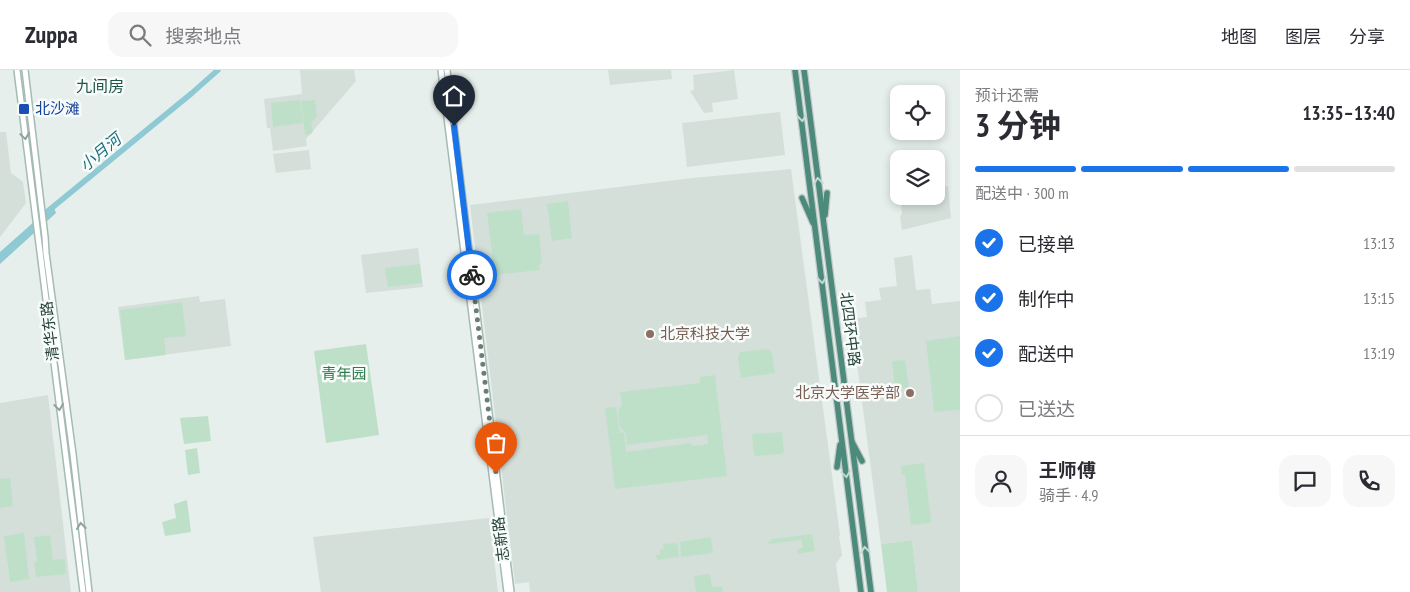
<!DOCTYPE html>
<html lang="zh">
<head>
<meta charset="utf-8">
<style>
	body { margin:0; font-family:"PT Sans Narrow","Noto Sans SC",sans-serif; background:#f7f7f7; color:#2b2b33; height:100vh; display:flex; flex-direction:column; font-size:19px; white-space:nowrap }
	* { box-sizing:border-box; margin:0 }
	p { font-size:16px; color:#7c7c81 }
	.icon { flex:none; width:28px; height:28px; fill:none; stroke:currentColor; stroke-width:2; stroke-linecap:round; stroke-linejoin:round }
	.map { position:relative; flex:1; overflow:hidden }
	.side { display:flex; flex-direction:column; background:#fff; width:450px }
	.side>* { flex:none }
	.buttons { position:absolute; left:890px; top:15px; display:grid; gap:10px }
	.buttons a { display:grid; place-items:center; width:55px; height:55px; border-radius:10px; background:#fff; box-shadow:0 2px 8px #0003; font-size:25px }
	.pin { position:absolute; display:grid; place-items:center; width:42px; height:42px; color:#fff; margin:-51px -21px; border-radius:50% 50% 50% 0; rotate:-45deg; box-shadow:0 0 5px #0007 }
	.pin .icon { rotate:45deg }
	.courier { position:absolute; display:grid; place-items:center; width:50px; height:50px; margin:-25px; border:4px solid #1a73e8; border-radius:50%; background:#fff; color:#222; box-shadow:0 1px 6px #0007 }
	.head em { font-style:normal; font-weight:700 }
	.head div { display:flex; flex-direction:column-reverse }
	.head { display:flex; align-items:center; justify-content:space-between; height:85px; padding:0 15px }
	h1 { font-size:32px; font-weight:700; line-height:38px }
	.bar { display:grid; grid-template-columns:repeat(4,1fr); gap:8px 5px; align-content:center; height:60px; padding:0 15px }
	.bar i { height:6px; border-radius:4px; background:#e1e1e2 }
	.bar .current { background:#1a73e8 }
	.bar p { grid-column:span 4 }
	.line { display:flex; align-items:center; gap:12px; padding:0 15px; border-top:1px solid #e1e1e2 }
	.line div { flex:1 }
	.round { display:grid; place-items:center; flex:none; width:52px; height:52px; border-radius:15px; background:#f7f7f7 }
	ol { padding:0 15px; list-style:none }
	li { display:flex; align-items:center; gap:15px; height:55px }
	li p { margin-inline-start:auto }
	li .icon { padding:5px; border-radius:50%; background:#1a73e8; color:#fff; stroke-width:4 }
	li:last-child { color:#7c7c81 }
	li i { width:28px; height:28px; border:2px solid #e1e1e2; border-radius:50% }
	header { display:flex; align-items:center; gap:30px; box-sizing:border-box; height:70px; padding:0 25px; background:#fff; border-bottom:1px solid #e1e1e2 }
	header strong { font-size:24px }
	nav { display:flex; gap:28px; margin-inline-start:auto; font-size:18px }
	.search { width:350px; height:45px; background:#f7f7f7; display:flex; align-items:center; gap:12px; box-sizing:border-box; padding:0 18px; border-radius:15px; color:#7c7c81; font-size:19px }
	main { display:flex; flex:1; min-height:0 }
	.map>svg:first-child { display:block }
	.built { fill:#d4dfda }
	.green { fill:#bfe0c8 }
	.water { fill:#8ec9d4 }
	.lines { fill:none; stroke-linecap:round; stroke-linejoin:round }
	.river { stroke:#8ec9d4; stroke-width:5.5 }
	.secondary-casing { stroke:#a4bbb3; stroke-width:8 }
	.trunk-casing { stroke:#c2cac8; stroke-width:8 }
	.secondary { stroke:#fff; stroke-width:5 }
	.trunk { stroke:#4c8a7c; stroke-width:5.5 }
	.oneway { stroke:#c4d9d4 }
	.oneway2 { stroke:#92a09c }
	.done { stroke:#687f78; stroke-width:5; stroke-dasharray:0 9 }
	.route { stroke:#1a73e8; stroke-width:6 }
	.transit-dot { fill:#1a4fb4; stroke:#f7fbf9; stroke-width:2 }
	.education-dot { fill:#8d6e63; stroke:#f7fbf9; stroke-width:2 }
	.labels { text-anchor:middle; stroke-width:5; stroke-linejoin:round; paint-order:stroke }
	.transit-label { font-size:15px; fill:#164399; stroke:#f7fbf9; text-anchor:start }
	.street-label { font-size:15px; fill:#24423a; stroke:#f7fbf9 }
	.education-label { font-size:15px; fill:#785e54; stroke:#f7fbf9; text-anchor:start }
	.park-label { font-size:15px; fill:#2d7a4b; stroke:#f7fbf9 }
	.neighbourhood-label { font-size:16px; fill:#1f5548; stroke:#f7fbf9 }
	.water-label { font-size:16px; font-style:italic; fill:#1c6f80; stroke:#f7fbf9 }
</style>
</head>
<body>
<header>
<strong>Zuppa</strong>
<div class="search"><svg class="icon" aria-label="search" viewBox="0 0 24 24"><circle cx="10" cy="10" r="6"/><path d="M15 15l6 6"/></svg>搜索地点</div>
<nav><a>地图</a><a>图层</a><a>分享</a></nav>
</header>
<main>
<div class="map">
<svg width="960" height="522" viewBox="0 0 960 522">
	<rect width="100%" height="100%" fill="#e6efeb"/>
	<g class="built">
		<polygon points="300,0 354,0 356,11 306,69 307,76 273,81 270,58 267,58 264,29 302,24"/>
		<polygon points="608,0 671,0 672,9 610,15"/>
		<polygon points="734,0 738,29 712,33 713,42 704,43 690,21 694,20 693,5"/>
		<polygon points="780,42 785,85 687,97 682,53"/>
		<polygon points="0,62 6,62 11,103 23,112 26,133 0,167"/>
		<polygon points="309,80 311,99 276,103 273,84"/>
		<polygon points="791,99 840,465 839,466 842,485 836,494 840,522 530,522 529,512 515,514 470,135 692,108"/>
		<polygon points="948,116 951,148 902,160 900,146 902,144 901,133 903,129 908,126 936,126 936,118"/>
		<polygon points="418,178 423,217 366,223 361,185"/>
		<polygon points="912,185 916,220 930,219 932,234 960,231 960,522 918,522 912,470 881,474 851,249 867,247 865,232 881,230 879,218 897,216 894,188"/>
		<polygon points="199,226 200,232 225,229 231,276 125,290 118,237"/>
		<polygon points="48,325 71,522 0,522 0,333"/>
		<polygon points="489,448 498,522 321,522 313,467"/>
	</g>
	<g class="green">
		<polygon points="300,30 303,53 273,57 271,33"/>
		<polygon points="315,30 317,46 311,53 313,61 311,64 305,65 301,31"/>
		<polygon points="568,131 572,168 552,171 547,134"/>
		<polygon points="521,139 524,165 539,164 542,192 539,195 540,200 495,205 487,143"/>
		<polygon points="420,194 422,213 388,217 385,198"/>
		<polygon points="182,232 186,266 164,268 166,285 125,290 120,240"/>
		<polygon points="960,266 960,340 934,342 926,271"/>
		<polygon points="366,274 379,365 326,373 314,281"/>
		<polygon points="769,279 772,283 775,303 741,308 738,287 740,282"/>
		<polygon points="905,290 909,317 895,319 892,291"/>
		<polygon points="715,305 727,406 615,419 605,338 616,337 620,363 624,362 626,382 691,373 692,376 708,374 707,365 627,375 626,364 620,357 618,342 622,334 620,322 700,313 700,307"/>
		<polygon points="208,346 211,371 184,374 180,348"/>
		<polygon points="782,362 784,381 782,384 756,386 754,384 752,364"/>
		<polygon points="197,378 200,403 188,405 185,380"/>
		<polygon points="924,393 931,451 930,453 911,455 905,405 902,405 901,396"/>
		<polygon points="10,408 13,436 0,438 0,409"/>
		<polygon points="187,430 191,462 165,466 162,452 176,448 174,434"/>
		<polygon points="24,463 29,509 10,512 4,466"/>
		<polygon points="812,464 815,481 798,484 797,479 803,478 801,470 767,474 772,469"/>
		<polygon points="50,465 53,490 65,489 66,504 36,507 34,492 37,491 34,467"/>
		<polygon points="711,467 713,483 681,487 680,472"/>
		<polygon points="912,470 918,522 887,522 881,474"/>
		<polygon points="677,473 679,487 657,490 656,485 660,485 660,479 664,479 663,474"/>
		<polygon points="710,504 712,517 722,516 723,522 696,522 694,506"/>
	</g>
	<polygon class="water" points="53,135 56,143 0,194 0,182"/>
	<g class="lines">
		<polyline class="river" points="48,141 192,23 218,0"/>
		<defs>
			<g id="secondary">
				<polyline points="17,0 83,522"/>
				<polyline points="25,0 45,167 46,183 73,384 89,522"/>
				<polyline points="441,0 507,522"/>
				<polyline points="447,0 511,522"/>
			</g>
			<g id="trunk">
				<polyline points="795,0 861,522"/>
				<polyline points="804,0 871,522"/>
				<polyline points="802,128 813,153"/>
				<polyline points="825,145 827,123"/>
				<polyline points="852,372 862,391"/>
				<polyline points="837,397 840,375"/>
			</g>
		</defs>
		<use href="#secondary" class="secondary-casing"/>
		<use href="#trunk" class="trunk-casing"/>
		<use href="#secondary" class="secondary"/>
		<use href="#trunk" class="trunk"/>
	</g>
	<defs><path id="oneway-chevron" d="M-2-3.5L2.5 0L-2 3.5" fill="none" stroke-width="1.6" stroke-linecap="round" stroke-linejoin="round" transform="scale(1.25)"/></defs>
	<g class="oneway">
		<use href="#oneway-chevron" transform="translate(802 48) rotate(83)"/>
		<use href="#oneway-chevron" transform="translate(818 111) rotate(-97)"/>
		<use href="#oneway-chevron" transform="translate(822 210) rotate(83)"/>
		<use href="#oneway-chevron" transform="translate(846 404) rotate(82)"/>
		<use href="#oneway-chevron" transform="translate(865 480) rotate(-97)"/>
	</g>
	<g class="oneway2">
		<use href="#oneway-chevron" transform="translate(25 66) rotate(82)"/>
		<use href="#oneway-chevron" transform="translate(59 337) rotate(83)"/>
		<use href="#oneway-chevron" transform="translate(81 456) rotate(-97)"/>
	</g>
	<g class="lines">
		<polyline class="done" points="472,205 496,403"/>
		<polyline class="route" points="454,56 472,205"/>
	</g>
	<rect class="transit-dot" x="18" y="33" width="12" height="12" rx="2.5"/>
	<g class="education-dot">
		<circle cx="650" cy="264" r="5"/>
		<circle cx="910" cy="323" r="5"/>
	</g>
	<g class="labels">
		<g class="transit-label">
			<text x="35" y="44">北沙滩</text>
		</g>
		<g class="street-label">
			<text transform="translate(850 259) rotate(83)" y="5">北四环中路</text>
			<text transform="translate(50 261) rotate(-97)" y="5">清华东路</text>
			<text transform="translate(501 469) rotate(-97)" y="5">志新路</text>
		</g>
		<g class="education-label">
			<text x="660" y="269">北京科技大学</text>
			<text x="900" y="328" text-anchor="end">北京大学医学部</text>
		</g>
		<g class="park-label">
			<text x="344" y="309">青年园</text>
		</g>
		<g class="neighbourhood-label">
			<text x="100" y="22">九间房</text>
		</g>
		<g class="water-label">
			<text transform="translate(100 82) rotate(-40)" y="6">小月河</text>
		</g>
	</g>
</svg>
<div class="buttons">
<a><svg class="icon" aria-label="locate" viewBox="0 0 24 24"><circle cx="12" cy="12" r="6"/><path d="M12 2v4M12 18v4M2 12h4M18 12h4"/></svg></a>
<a><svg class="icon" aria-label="layers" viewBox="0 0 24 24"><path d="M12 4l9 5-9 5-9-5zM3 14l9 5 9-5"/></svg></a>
</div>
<div class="pin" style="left:496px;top:403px;background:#ea580c"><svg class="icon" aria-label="bag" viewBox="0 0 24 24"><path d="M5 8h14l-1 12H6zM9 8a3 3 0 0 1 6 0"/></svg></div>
<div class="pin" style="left:454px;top:56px;background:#1f2937"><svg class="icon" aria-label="home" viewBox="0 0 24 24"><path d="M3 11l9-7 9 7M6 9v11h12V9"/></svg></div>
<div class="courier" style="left:472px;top:205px"><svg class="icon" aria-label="bike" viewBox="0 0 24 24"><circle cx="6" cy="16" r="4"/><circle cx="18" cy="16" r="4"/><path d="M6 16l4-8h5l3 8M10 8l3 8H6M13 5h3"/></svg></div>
</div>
<section class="side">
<div class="head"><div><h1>3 分钟</h1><p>预计还需</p></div><em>13:35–13:40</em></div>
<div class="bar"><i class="current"></i><i class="current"></i><i class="current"></i><i></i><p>配送中 · 300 m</p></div>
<ol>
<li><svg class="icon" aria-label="check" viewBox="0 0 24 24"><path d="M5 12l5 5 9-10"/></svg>已接单<p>13:13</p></li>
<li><svg class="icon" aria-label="check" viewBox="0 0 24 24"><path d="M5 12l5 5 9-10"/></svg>制作中<p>13:15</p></li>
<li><svg class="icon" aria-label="check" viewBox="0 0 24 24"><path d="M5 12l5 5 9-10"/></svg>配送中<p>13:19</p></li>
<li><i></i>已送达</li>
</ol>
<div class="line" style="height:90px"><a class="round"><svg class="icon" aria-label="person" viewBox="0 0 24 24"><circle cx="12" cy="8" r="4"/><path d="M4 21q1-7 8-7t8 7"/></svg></a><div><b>王师傅</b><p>骑手 · 4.9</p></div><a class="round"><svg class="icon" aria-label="chat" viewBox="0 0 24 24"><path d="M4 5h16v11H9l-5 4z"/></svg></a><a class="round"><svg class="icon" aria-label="phone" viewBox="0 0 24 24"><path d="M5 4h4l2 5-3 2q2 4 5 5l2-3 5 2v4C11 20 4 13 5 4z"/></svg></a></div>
</section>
</main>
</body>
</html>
